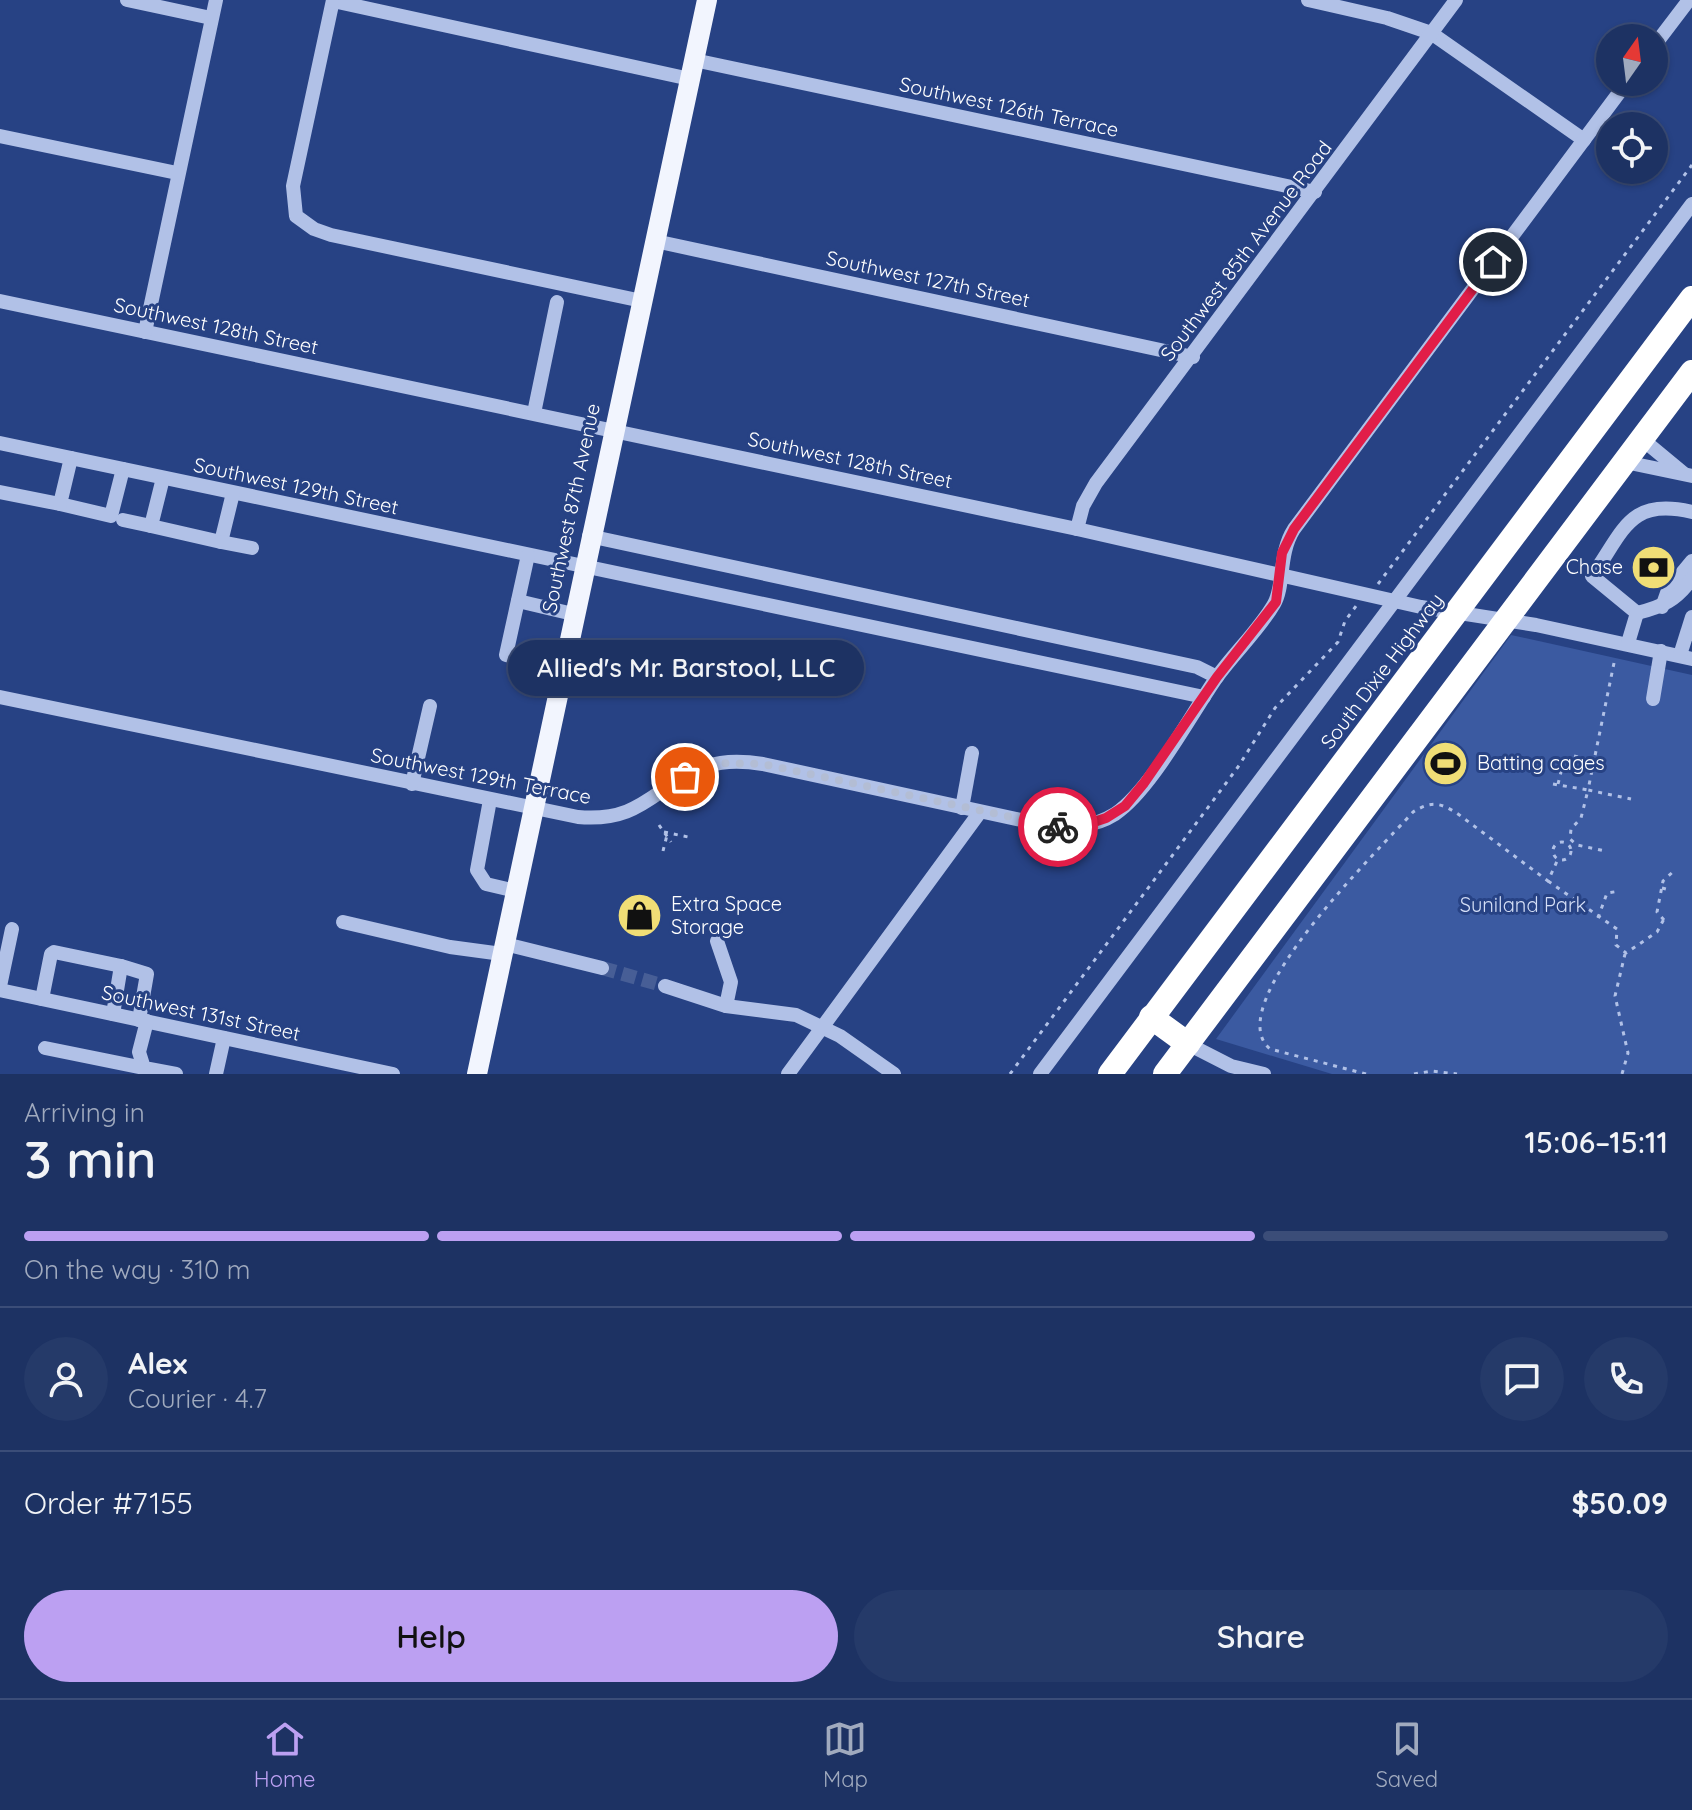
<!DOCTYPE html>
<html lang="en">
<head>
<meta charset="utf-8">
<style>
	body { margin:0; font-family:Quicksand,sans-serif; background:#253a69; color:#f1f3f6; height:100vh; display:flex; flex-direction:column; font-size:30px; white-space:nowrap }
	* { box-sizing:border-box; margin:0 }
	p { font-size:26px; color:#a0aabe }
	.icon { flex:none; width:44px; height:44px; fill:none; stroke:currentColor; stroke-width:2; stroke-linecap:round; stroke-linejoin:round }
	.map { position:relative; height:1074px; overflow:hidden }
	.details { display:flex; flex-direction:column; background:#1d3263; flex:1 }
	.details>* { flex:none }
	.needle { width:52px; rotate:14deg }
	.buttons { position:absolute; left:1596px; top:24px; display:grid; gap:16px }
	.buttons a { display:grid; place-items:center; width:72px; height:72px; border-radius:50%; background:#1d3263; box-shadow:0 2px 6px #0004,0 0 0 2px #3b4d78; font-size:40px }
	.pin { position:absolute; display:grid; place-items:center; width:68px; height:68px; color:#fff; margin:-34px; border:4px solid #fff; border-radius:50%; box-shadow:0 2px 8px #0007 }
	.courier { position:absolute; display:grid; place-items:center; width:80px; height:80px; margin:-40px; border:6px solid #e11d48; border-radius:50%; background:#fff; color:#222; box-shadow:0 2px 10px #0007 }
	.bubble { position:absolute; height:56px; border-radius:28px; background:#1d3263; box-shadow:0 2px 6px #0004,0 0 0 2px #3b4d78; font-size:26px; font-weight:600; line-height:56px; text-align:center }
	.overview em { font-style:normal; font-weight:600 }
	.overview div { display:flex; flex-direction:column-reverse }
	.overview { display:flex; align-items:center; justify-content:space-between; height:136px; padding:0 24px }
	h1 { font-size:52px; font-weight:600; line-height:60px }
	.bar { display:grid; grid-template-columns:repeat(4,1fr); gap:12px 8px; align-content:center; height:96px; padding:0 24px }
	.bar i { height:10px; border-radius:6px; background:#3b4d78 }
	.bar .active { background:#bca0f2 }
	.bar p { grid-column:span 4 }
	.line { display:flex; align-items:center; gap:20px; padding:0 24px; border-top:2px solid #3b4d78 }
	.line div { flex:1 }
	.round { display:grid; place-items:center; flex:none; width:84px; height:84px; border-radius:42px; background:#253a69 }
	.button { display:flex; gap:16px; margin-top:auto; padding:16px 24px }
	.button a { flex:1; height:92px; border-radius:48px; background:#bca0f2; color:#111; font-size:32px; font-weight:600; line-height:92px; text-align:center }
	.button a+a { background:#253a69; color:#f1f3f6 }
	.menu { display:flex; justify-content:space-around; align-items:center; height:112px; border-top:2px solid #3b4d78; background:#1d3263; font-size:22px; color:#a0aabe }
	.menu a { display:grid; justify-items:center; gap:4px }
	.menu .active { color:#bca0f2 }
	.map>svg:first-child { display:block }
	.green { fill:#3b5aa1 }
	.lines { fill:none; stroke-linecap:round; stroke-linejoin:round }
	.minor-tunnel { stroke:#475e96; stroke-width:14; stroke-dasharray:14 7; stroke-linecap:butt }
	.path { stroke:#b1c1e7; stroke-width:3; stroke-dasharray:4 6; stroke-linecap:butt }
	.minor { stroke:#b1c1e7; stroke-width:14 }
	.major { stroke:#f2f5fe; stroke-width:20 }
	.highway { stroke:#fff; stroke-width:24 }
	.done { stroke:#b3bdd4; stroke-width:8; stroke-dasharray:0 14.4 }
	.route { stroke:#e11d48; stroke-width:10 }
	.labels { text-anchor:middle; stroke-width:6; stroke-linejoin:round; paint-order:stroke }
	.street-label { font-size:20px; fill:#fff; stroke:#274284 }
	.poi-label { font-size:20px; fill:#fff; stroke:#274284; text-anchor:start }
	.park-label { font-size:20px; fill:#d4def6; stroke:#274284 }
</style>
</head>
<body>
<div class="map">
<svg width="1692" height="1074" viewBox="0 0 1692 1074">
	<rect width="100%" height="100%" fill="#274284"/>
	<polygon class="green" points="1511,635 1692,675 1692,1074 1332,1074 1216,1039"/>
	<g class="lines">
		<polyline class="minor-tunnel" points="602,968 665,986"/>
		<g class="path">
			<polyline points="1378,584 1692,165"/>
			<polyline points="1614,663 1588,790 1631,799"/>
			<polyline points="1574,756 1594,761"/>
			<polyline points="1553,784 1588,790 1581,818 1571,829 1570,839 1577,845 1605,851"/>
			<polyline points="1558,784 1563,764"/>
			<polyline points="659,825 671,842"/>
			<polyline points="664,832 688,837"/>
			<circle cx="1562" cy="851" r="9"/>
			<polyline points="663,851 667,835"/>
			<polyline points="1548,881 1617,929 1616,945 1626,953 1657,932 1665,917"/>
			<polyline points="1662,888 1670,890"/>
			<polyline points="1598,918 1607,893 1620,891"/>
			<polyline points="1664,920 1657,912 1663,881 1676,869"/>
			<polyline points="1010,1074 1238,767 1275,708 1338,642 1345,621 1356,606"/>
			<path d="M1366,1074l-96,-25c-52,-44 113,-203 143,-237 18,-11 27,-10 45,2l90,67 10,-22"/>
			<polyline points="1414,1074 1432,1071 1457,1074"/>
			<polyline points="1622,1074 1628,1053 1615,996 1625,954"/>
		</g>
		<g class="minor">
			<polyline points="127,0 211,18"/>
			<polyline points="333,0 293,186 296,216 314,229 331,235 642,301"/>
			<polyline points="1308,0 1387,18 1431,33 1584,140"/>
			<polyline points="333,1 690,79"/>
			<polyline points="1654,46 1689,0"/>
			<polyline points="694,60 1315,192"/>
			<polyline points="0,136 177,173"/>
			<polyline points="655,241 1193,357"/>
			<polyline points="0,301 1077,529 1421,607 1536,625 1692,659"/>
			<polyline points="145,332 216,0"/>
			<polyline points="534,413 557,302"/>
			<polyline points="1642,439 1683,473"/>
			<polyline points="0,443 1204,697"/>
			<polyline points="71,458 60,504 111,516 123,469"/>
			<polyline points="1625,462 1692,476"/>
			<polyline points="163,478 151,526 221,542 233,493"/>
			<polyline points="0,492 60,504"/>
			<polyline points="123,520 151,526"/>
			<polyline points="1077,529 1083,506 1096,483 1456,0"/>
			<polyline points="589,536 1197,667 1217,677"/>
			<polyline points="221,542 252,548"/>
			<polyline points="528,555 506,655 562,669"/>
			<polyline points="518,601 573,614"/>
			<polyline points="1662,607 1668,590 1692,561"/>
			<path d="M1637,613l-45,-37c32,-45 37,-79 100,-64"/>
			<path d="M1637,613c25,-6 40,-13 55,-35"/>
			<polyline points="1628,643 1637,613"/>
			<polyline points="1680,655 1692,617"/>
			<path d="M0,697l578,120c66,6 77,-33 129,-51 18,-6 38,-5 56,-2l281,61c24,3 49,3 71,-11 36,-24 76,-100 102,-137 18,-25 42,-47 57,-73 11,-19 4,-50 20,-75l333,-447"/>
			<polyline points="1653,699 1661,651"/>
			<polyline points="412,784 430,706"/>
			<polyline points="490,800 477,870 486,884 516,891"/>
			<polyline points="962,808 972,753"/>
			<polyline points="343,922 450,947 502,954"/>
			<polyline points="717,941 731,982 726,1006"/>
			<polyline points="505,944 602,968"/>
			<polyline points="121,966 147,974 139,1020"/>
			<polyline points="0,986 12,929"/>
			<polyline points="665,986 726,1006 796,1015 840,1036 894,1074"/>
			<polyline points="0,990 393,1074"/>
			<polyline points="42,999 51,954 54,952 121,966 113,1014"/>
			<polyline points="147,1021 139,1052 144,1068 176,1074"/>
			<polyline points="1188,1044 1231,1066 1264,1074"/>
			<polyline points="45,1048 144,1068"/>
			<polyline points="216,1074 224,1038"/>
			<polyline points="788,1074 980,812"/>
			<polyline points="1040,1074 1692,204"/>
		</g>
		<polyline class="major" points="477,1074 707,0"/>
		<g class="highway">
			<polyline points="1151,1017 1188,1044"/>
			<polyline points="1110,1074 1692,298"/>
			<polyline points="1165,1074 1692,372"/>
		</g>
	</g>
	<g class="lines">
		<polyline class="done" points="685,777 719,763 763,764 1058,827"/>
		<polyline class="route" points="1058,827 1085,825 1106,818 1125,806 1144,783 1217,677 1276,602 1282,553 1294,529 1493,262"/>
	</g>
	<defs>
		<symbol id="bank-disc" viewBox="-11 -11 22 22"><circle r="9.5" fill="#f0de76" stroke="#274284"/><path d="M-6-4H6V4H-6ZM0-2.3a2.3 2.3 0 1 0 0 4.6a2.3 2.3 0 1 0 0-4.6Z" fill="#111"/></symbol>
		<symbol id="stadium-disc" viewBox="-11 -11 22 22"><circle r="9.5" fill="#f0de76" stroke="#274284"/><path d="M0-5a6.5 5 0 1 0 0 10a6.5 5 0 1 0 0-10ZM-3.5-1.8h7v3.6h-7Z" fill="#111"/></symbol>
		<symbol id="shop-disc" viewBox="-11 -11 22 22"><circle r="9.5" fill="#f0de76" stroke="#274284"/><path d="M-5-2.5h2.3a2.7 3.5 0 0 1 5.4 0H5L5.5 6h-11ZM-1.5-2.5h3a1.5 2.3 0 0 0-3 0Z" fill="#111"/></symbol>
	</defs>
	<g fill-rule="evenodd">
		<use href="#bank-disc" x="1628" y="542" width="51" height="51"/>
		<use href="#stadium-disc" x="1420" y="738" width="51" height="51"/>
		<use href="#shop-disc" x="614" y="890" width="51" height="51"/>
	</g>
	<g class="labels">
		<g class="street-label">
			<text transform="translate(1009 107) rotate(12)" y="7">Southwest 126th Terrace</text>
			<text transform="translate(1246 251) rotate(-53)" y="7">Southwest 85th Avenue Road</text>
			<text transform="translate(928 279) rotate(12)" y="7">Southwest 127th Street</text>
			<text transform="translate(216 326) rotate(12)" y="7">Southwest 128th Street</text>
			<text transform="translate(850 460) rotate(12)" y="7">Southwest 128th Street</text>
			<text transform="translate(296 486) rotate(12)" y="7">Southwest 129th Street</text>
			<text transform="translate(571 508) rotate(-78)" y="7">Southwest 87th Avenue</text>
			<text transform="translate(1382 671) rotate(-53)" y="7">South Dixie Highway</text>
			<text transform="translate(481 776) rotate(11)" y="7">Southwest 129th Terrace</text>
			<text transform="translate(201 1013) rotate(12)" y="7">Southwest 131st Street</text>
		</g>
		<g class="poi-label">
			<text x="1623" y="574" text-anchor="end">Chase</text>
			<text x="1477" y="770">Batting cages</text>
			<text x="671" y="911">Extra Space<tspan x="671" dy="23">Storage</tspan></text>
		</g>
		<g class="park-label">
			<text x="1523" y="912">Suniland Park</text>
		</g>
	</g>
</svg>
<div class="buttons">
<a><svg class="needle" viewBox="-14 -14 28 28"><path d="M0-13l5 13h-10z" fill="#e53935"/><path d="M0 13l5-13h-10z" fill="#a0aabe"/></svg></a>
<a><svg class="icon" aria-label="locate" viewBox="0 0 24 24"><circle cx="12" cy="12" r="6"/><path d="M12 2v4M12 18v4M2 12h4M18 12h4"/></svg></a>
</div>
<div class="pin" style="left:685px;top:777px;background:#ea580c"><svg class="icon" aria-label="bag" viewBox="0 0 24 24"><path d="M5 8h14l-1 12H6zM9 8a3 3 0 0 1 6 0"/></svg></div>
<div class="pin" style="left:1493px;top:262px;background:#1f2937"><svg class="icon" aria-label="home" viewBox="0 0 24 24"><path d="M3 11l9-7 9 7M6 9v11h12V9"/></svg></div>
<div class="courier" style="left:1058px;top:827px"><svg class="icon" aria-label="bike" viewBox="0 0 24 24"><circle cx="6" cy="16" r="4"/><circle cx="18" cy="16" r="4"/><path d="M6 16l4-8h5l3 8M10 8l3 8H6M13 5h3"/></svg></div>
<div class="bubble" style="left:508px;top:640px;width:356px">Allied's Mr. Barstool, LLC</div>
</div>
<section class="details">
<div class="overview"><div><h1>3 min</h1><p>Arriving in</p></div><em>15:06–15:11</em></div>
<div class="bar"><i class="active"></i><i class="active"></i><i class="active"></i><i></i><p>On the way · 310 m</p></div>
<div class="line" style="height:144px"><a class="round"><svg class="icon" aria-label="person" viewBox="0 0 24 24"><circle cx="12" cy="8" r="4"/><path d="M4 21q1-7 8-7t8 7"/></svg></a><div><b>Alex</b><p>Courier · 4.7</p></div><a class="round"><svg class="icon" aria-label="chat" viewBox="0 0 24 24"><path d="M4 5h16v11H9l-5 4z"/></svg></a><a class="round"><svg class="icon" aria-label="phone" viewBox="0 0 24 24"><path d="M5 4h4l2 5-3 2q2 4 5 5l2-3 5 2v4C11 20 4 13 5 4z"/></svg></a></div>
<div class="line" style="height:104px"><div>Order #7155</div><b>$50.09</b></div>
<div class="button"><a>Help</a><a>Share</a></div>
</section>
<nav class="menu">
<a class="active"><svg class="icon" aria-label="home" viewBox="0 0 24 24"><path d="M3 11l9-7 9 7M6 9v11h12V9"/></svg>Home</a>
<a><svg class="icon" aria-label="map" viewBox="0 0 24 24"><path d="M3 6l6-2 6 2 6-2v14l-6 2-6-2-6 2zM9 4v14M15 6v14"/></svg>Map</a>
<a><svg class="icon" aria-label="saved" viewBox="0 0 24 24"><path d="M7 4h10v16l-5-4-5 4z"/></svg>Saved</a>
</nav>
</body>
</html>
